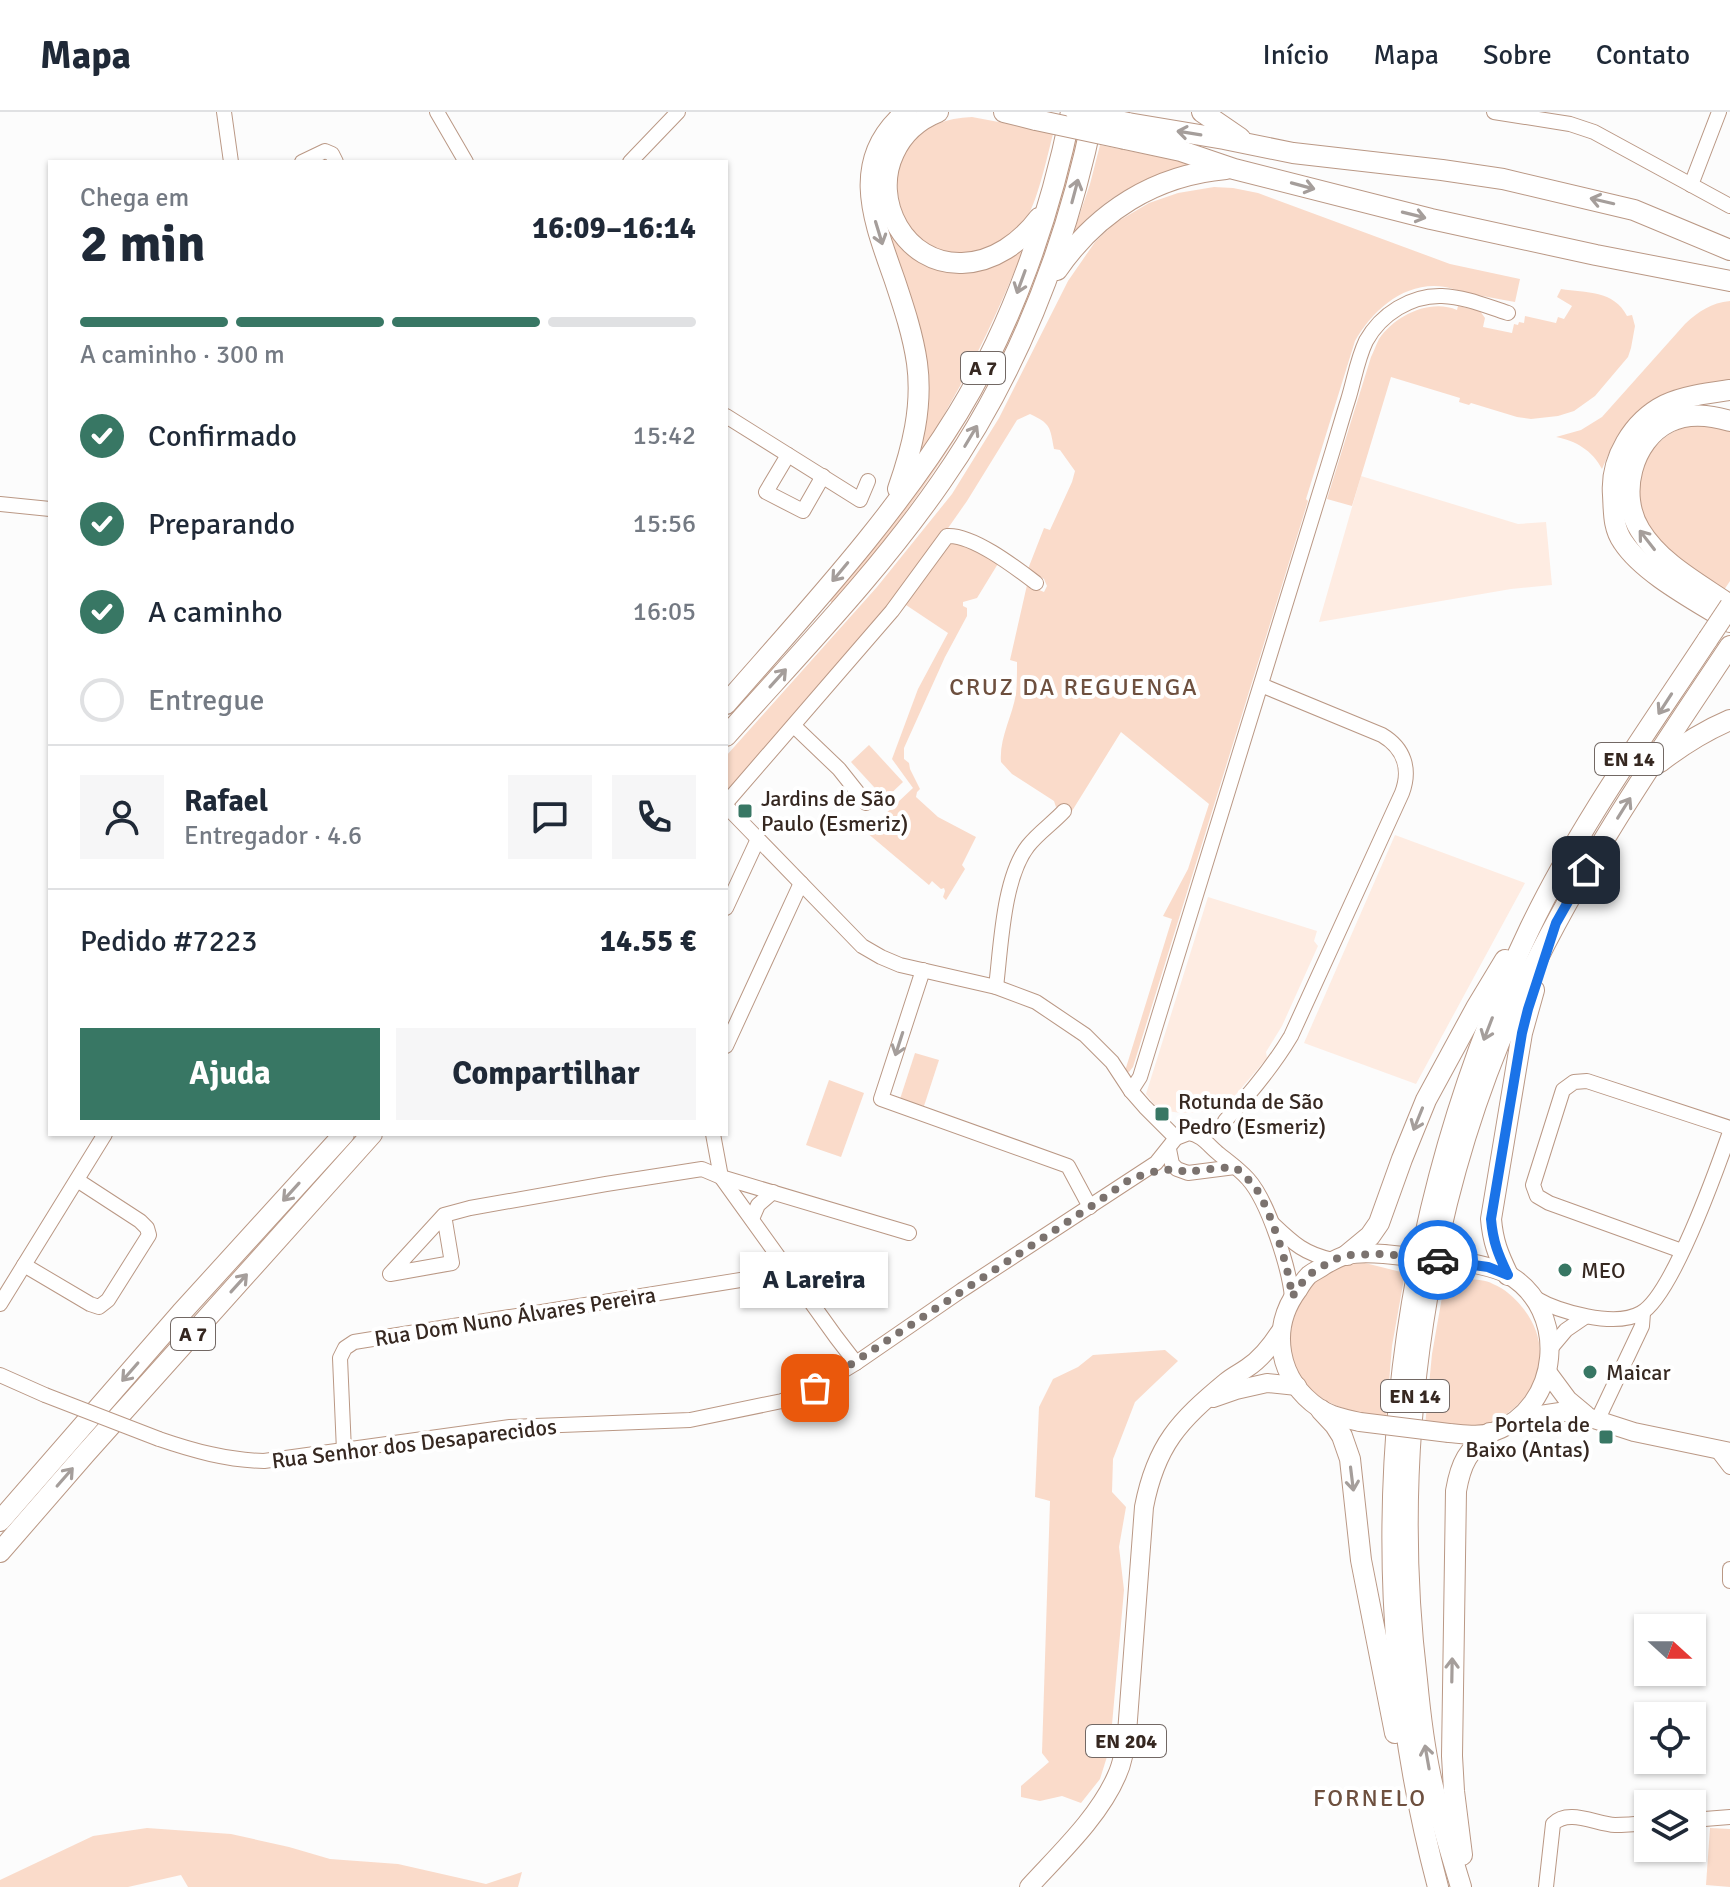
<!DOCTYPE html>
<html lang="pt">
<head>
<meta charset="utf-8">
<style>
	body { margin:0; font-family:Signika,sans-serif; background:#f6f6f7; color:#1f2937; height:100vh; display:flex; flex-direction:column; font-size:30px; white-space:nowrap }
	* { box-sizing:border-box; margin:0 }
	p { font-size:26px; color:#747a83 }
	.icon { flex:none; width:44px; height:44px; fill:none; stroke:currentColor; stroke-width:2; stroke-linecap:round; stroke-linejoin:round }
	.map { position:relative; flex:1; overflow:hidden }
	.details { position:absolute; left:48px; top:48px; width:680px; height:976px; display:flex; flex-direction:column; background:#fff; border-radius:0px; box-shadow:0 2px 6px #0004 }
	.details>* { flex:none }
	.needle { width:52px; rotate:111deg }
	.tools { position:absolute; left:1634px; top:1502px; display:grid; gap:16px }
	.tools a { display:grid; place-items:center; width:72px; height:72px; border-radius:0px; background:#fff; box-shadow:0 2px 6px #0004; font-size:40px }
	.pin { position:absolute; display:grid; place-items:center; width:68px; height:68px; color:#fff; margin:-34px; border-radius:16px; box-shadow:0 4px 12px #0006 }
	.courier { position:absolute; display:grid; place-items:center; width:80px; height:80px; margin:-40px; border:6px solid #1a73e8; border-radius:50%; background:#fff; color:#222; box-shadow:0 2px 10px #0007 }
	.bubble { position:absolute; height:56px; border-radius:0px; background:#fff; box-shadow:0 2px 6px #0004; font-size:26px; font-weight:700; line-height:56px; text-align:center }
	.summary em { font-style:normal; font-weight:700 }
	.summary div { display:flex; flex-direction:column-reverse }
	.summary { display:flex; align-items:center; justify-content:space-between; height:136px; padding:0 32px }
	h1 { font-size:52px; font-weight:700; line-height:60px }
	.bar { display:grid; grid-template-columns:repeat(4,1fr); gap:12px 8px; align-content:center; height:96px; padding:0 32px }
	.bar i { height:10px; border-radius:6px; background:#e0e1e3 }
	.bar .on { background:#387764 }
	.bar p { grid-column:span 4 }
	.line { display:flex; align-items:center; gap:20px; padding:0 32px; border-top:2px solid #e0e1e3 }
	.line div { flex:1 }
	.round { display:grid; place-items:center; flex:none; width:84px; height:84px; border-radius:0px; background:#f6f6f7 }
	ol { padding:0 32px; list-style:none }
	li { display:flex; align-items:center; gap:24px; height:88px }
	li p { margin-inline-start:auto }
	li .icon { padding:8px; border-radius:50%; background:#387764; color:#fff; stroke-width:4 }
	li:last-child { color:#747a83 }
	li i { width:44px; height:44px; border:4px solid #e0e1e3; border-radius:50% }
	.cta { display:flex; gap:16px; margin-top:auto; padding:16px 32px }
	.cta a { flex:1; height:92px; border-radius:0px; background:#387764; color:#fff; font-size:32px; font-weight:700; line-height:92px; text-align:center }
	.cta a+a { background:#f6f6f7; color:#1f2937 }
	header { display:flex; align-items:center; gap:48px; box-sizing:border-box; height:112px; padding:0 40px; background:#fff; border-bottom:2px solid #e0e1e3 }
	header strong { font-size:38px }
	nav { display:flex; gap:44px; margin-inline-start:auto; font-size:28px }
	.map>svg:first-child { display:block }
	.built { fill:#feece2 }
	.green { fill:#fadbca }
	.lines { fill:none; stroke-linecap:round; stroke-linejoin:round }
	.minor-casing { stroke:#ba9885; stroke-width:16 }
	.major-casing { stroke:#ba9885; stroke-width:20 }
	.highway-casing { stroke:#ba9885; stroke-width:22 }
	.minor { stroke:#fff; stroke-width:14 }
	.major { stroke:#fff; stroke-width:18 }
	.highway { stroke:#fff; stroke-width:20 }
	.minor-bridge-casing { stroke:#ba9885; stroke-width:16; stroke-linecap:butt }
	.major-bridge-casing { stroke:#ba9885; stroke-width:20; stroke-linecap:butt }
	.highway-bridge-casing { stroke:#ba9885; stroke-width:22; stroke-linecap:butt }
	.minor-bridge { stroke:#fff; stroke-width:14 }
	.major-bridge { stroke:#fff; stroke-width:18 }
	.highway-bridge { stroke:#fff; stroke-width:20 }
	.oneway { stroke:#a59e9b }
	.done { stroke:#7b726e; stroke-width:8; stroke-dasharray:0 14.4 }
	.route { stroke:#1a73e8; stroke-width:10 }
	.poi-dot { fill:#387764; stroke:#fff; stroke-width:3 }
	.labels { text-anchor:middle; stroke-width:8; stroke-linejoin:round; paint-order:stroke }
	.shield { fill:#fff; stroke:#726864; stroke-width:2 }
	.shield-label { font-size:20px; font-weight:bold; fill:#362821 }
	.poi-label { font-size:22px; fill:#362821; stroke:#fff; text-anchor:start }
	.street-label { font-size:22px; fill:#362821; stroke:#fff }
	.neighbourhood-label { font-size:24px; letter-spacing:2px; fill:#6e503f; stroke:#fff }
</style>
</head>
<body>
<header>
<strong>Mapa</strong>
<nav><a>Início</a><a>Mapa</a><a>Sobre</a><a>Contato</a></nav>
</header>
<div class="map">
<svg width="1730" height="1775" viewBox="0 0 1730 1775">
	<rect width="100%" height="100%" fill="#fcfcfc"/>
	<g class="built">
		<polygon points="1361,364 1518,412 1546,410 1552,473 1511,477 1319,510"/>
		<polygon points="1395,723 1525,771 1416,972 1304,931"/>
		<polygon points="1208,785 1317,819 1314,829 1318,834 1282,914 1266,940 1267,946 1233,986 1223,995 1214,999 1181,1001 1167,999 1157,996 1146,982"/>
	</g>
	<g class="green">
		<path d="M1081,0c0,10 0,20 -1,30 -3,23 -16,54 -23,76 -47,152 -123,265 -224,386l-3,-3 49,-59 39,-53 149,-316z"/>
		<path d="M972,5l32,6 49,11c-6,23 -16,71 -29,88 -10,15 -24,21 -40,27 -93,34 -131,-128 -12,-132z"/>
		<path d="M1100,33l104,21c-45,7 -79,18 -114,50 -7,5 -11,13 -17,18l17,-50z"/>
		<path d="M1214,75l19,1 25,5 192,71 70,15 -5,23c-15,-3 -29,-5 -43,-8 -12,-3 -25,-8 -38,-8 -35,0 -63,27 -79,55l-49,158 2,2 -175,566 -4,5 -4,-1 47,-152 -9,-3 25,-47 21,-65 -88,-72 -49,79 -10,-6 -6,2 -2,-6 -42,-27 -11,-12c-2,-23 11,-45 15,-68 1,-10 1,-22 1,-32l-7,-2 17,-75 17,7 3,-6 -3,-7 -16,-10 16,-41 6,2 22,-48 3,-11 -15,-21 -6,-1c-4,-22 -3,-25 -24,-35l-13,6 -50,81 -56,80 -185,212v-37l151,-169 75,-93 47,-76 69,-137 27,-39 20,-19 34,-20 29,-10z"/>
		<path d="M890,117l87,42 21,-6 21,-14 3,2c-21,52 -44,102 -72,151 -9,16 -18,33 -29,47l5,-29 2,-24 -41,-168z"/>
		<path d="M1561,177c25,4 53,1 66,27l5,-1 3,11 -4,22 -3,9 -33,39 -21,15 -16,5 -27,3 -14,-2 -46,-14 -2,2 -10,-3 1,-4 -69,-21 -39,129 -25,-7 44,-142c3,-6 5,-12 8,-18 15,-23 51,-41 78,-29l1,-4 22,5 5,7 -2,9 29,6 2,-9 4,1 1,-3 5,1 1,-7 31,7 2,-6 6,2 8,-13 -15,-9z"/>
		<path d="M1730,189v80c-28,10 -85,24 -104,44 -12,12 -17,29 -24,44 -10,-19 -26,-28 -46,-32l25,-7 21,-13 83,-93c14,-13 26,-21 45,-23z"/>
		<path d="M1712,312l18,6v151l-6,9c-23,-13 -46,-27 -64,-48 -10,-11 -21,-29 -22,-44 -3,-24 12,-52 32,-64 13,-8 27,-9 42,-10z"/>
		<polygon points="948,429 956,429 999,450 977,486 963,490 963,494 967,496 967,504 945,545 904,636 904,647 909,651 910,657 920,677 917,680 916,685 938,705 976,725 962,753 965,757 946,788 943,785 945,779 944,776 941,777 932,769 929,773 866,720 913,676 892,647 918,577 948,521 903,491"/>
		<polygon points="869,633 903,670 885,687 851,650"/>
		<polygon points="915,941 939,948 924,994 900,987"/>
		<polygon points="829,968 864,981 841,1045 806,1033"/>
		<path d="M1365,1151l40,10 -13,73 -6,73c-32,-7 -67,-13 -87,-43 -22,-35 -1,-91 35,-108 9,-4 21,-4 31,-5z"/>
		<path d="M1445,1168c16,0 34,-3 48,4 12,5 21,13 29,23 32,38 20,90 -25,112 -5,3 -11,6 -17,7 -14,3 -40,0 -55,0l7,-72z"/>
		<polygon points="1165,1238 1178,1249 1135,1290 1113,1347 1112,1380 1126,1395 1119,1435 1124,1478 1110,1635 1100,1667 1081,1691 1062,1684 1040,1689 1021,1685 1021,1674 1049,1650 1042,1641 1050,1389 1035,1385 1039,1295 1053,1267 1078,1255 1093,1243"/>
		<polygon points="147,1716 231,1722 289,1735 330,1747 398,1752 486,1772 522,1760 518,1775 188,1775 181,1763 128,1775 0,1775 0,1768 93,1724"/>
		<polygon points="1710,1716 1730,1717 1730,1775 1706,1773"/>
	</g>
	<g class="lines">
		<defs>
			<g id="minor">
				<polyline points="224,0 231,50"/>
				<polyline points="437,0 466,50"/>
				<polyline points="1494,0 1570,12 1594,20 1730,94"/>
				<polyline points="302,50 325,39 332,42 336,50"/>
				<polyline points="630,50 678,0"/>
				<polyline points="1691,73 1719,0"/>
				<polyline points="726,304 860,388 868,369"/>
				<polyline points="788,343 766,380 803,399 823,364"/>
				<polyline points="0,392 50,397"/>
				<polyline points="794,614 839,657 866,691"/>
				<path d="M726,691l166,-192 55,-75c25,-2 68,31 89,47"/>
				<polyline points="726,694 862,834 881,845 900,853 996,875 1036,890 1085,923 1112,950 1131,979 1145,995 1176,1026"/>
				<polyline points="726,796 758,727"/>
				<polyline points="923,858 881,987 1068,1054 1090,1095"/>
				<path d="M996,875c5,-40 7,-109 32,-141 10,-13 25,-23 36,-35"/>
				<polyline points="726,934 801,771"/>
				<path d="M1131,979l9,-14 188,-611c7,-22 13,-44 20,-66 6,-19 9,-40 18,-59 15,-27 45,-46 76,-45 24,1 44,10 66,17"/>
				<path d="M1225,1009c25,-27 47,-53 66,-85l111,-243c9,-24 2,-45 -20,-58l-121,-50"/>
				<polyline points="713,1022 721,1065 836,1225 856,1251"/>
				<polyline points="1169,1037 1172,1052 1177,1057 1188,1061 1235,1055"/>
				<polyline points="444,1103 452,1151 390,1162 444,1103 470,1096 606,1072 702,1057 721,1065 909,1121"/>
				<polyline points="752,1107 758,1093 773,1080"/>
				<path d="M1273,1112c21,20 32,30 60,36"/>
				<polyline points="1682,1139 1549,1091 1537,1084 1533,1073 1563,978 1574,970 1587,969 1730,1016"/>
				<polyline points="24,1153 90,1192 99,1195 108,1188 149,1123 147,1116 140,1109 77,1068"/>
				<path d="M1535,1186c24,14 80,30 106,15 31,-17 76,-144 89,-181"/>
				<polyline points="0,1192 105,1022"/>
				<polyline points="1550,1237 1566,1218 1585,1205"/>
				<polyline points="0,1263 45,1283"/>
				<polyline points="1597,1309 1642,1214 1643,1201"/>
				<path d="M159,1327c35,12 68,21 105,22l246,-34 180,-7 92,-19 33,-13 41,-25 106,-73 194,-127 20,-25 13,-5c13,2 20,13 30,21 10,8 21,16 29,25 20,22 41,88 44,118"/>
				<polyline points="1717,1338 1730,1355"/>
				<polyline points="344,1339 340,1246 345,1236 354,1230 759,1165 783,1161 788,1157"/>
				<polyline points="1730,1457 1730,1469"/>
				<polyline points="1692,1708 1730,1705"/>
				<path d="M1546,1775l7,-63c15,-16 43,0 62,1 11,0 22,-1 33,-2"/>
			</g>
			<g id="major">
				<polyline points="1548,1261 1568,1288 1586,1303"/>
				<polyline points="1213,1286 1236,1278 1267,1271 1297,1274"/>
				<polyline points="1519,1306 1560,1300 1572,1300 1634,1320 1730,1340"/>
				<path d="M1360,1310c-14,-3 -29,-6 -41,-14 -41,-28 -50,-79 -21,-118 3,-5 7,-11 11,-15 5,-4 11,-6 16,-10 7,-4 14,-8 22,-10 12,-3 25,-2 37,-1"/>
				<path d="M1449,1321c14,1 30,4 44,-1 68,-23 77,-123 14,-158 -11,-6 -24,-8 -36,-11"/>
				<path d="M1029,1775c30,-33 70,-70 88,-112 6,-13 8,-27 10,-42l17,-226c12,-62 35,-86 82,-125 7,-6 14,-9 21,-14 14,-9 24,-22 33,-36"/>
			</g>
			<g id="highway">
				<path d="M938,0c-20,8 -35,21 -44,41 -23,48 11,112 68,110 32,-1 59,-21 77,-45"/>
				<polyline points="1004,0 1036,8"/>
				<polyline points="1202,0 1240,26"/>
				<polyline points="1128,11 1224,27 1293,41 1442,58 1503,67 1634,98 1730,138"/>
				<polyline points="1125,27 1181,39 1234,57 1431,107 1596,143 1730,169"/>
				<path d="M1057,158c40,-58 98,-95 169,-101"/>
				<path d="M1730,278c-21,3 -46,6 -65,15 -32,16 -55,54 -52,90 1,17 0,33 10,47 21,32 74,59 107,80"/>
				<path d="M1730,309c-20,-6 -41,-9 -61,1 -37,18 -51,73 -29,108 20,33 58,53 90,75"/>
				<path d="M898,377c14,-40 25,-82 19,-126 -4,-28 -13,-55 -22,-82 -21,-60 -47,-120 11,-169"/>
				<path d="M726,592c81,-93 167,-185 232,-291 55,-90 92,-197 113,-301"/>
				<path d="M726,624c73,-82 152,-163 215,-254 77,-110 125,-235 152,-366"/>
				<path d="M1660,650c22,-17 44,-31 70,-42"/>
				<polyline points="1347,1143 1370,1124 1379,1111 1402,1047 1426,988 1476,896 1505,848"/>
				<path d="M1508,1163c-10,-21 -15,-33 -17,-56l31,-186 12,-43"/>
				<polyline points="1321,1298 1335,1313 1342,1324 1350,1347 1361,1448 1395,1621"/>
				<polyline points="0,1409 181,1201 344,1022"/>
				<polyline points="0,1440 86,1341 372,1022"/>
				<path d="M1462,1743l-8,-64 -2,-35 4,-265c5,-29 12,-40 34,-58"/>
				<path d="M1438,1775c-85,-319 -49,-662 92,-959 49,-102 116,-195 178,-289"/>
				<path d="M1461,1775c-11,-36 -22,-72 -30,-109 -7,-32 -11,-66 -14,-98 -28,-233 8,-488 110,-700 56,-117 131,-226 203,-334"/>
			</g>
		</defs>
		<use href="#minor" class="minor-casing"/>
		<use href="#major" class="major-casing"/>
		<use href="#highway" class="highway-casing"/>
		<use href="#minor" class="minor"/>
		<use href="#major" class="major"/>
		<use href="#highway" class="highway"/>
		<defs>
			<polyline id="minor-bridge" points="45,1283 159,1327"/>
			<g id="major-bridge">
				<polyline points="1384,1142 1471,1151"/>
				<polyline points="1360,1310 1449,1321"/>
			</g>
			<g id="highway-bridge">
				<polyline points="1076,0 1128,11"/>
				<polyline points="1036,8 1125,27"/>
				<polyline points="1708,527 1730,494"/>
			</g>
		</defs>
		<use href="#minor-bridge" class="minor-bridge-casing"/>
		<use href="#major-bridge" class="major-bridge-casing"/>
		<use href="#highway-bridge" class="highway-bridge-casing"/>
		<use href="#minor-bridge" class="minor-bridge"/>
		<use href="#major-bridge" class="major-bridge"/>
		<use href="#highway-bridge" class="highway-bridge"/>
	</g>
	<defs><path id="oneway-shaft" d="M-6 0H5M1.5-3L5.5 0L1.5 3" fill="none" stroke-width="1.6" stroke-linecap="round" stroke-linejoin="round" transform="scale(2)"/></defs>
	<g class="oneway">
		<use href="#oneway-shaft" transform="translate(1189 21) rotate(-171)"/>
		<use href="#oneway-shaft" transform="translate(1303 74) rotate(15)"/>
		<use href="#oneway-shaft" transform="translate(1075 79) rotate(-75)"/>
		<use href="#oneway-shaft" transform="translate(1602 89) rotate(-167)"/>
		<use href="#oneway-shaft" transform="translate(1414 103) rotate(14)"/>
		<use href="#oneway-shaft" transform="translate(879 121) rotate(73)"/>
		<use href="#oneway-shaft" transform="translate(1021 170) rotate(110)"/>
		<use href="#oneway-shaft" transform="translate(971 324) rotate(-59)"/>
		<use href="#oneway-shaft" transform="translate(1647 428) rotate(-128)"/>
		<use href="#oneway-shaft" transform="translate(840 460) rotate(130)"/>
		<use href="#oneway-shaft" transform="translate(778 566) rotate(-48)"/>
		<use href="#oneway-shaft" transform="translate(1665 592) rotate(123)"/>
		<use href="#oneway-shaft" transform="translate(1624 696) rotate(-58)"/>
		<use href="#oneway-shaft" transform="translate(1488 917) rotate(111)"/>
		<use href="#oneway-shaft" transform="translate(899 932) rotate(108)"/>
		<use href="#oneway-shaft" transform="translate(1418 1007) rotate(112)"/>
		<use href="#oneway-shaft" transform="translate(291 1080) rotate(132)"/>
		<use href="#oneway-shaft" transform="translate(239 1171) rotate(-48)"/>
		<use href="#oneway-shaft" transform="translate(130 1260) rotate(131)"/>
		<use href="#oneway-shaft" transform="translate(65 1365) rotate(-49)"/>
		<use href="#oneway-shaft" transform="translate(1352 1367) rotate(83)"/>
		<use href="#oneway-shaft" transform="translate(1452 1558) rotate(-89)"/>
		<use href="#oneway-shaft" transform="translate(1427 1645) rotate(-100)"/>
	</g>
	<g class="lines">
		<path class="done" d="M815,1276l275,-181 42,-29 25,-7 20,-2 11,4 11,-3 36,-3c10,9 19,17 25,28 14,27 29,73 32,102l15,-21 26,-16 14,-5 37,-1 54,6"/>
		<path class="route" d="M1438,1148l50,7 20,8c-10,-21 -15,-33 -17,-56l31,-186 6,-24 28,-86 30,-53"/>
	</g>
	<g class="poi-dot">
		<rect x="737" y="691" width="16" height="16" rx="4"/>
		<rect x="1154" y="994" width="16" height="16" rx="4"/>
		<circle cx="1565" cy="1158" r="8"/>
		<circle cx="1590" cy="1260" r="8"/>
		<rect x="1598" y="1317" width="16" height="16" rx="4"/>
	</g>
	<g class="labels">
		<g class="shield">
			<rect x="961" y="240" width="44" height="32" rx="6"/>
			<rect x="1595" y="631" width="68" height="32" rx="6"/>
			<rect x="171" y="1206" width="44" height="32" rx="6"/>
			<rect x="1381" y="1268" width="68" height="32" rx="6"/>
			<rect x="1086" y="1613" width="80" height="32" rx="6"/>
		</g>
		<g class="shield-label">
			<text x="983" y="263">A 7</text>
			<text x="1629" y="654">EN 14</text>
			<text x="193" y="1229">A 7</text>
			<text x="1415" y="1291">EN 14</text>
			<text x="1126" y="1636">EN 204</text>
		</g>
		<g class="poi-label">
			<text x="761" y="694">Jardins de São<tspan x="761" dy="25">Paulo (Esmeriz)</tspan></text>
			<text x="1178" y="997">Rotunda de São<tspan x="1178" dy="25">Pedro (Esmeriz)</tspan></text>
			<text x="1581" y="1166">MEO</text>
			<text x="1606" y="1268">Maicar</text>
			<text x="1590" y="1320" text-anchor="end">Portela de<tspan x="1590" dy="25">Baixo (Antas)</tspan></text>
		</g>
		<g class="street-label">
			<text transform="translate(515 1204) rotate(-9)" y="8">Rua Dom Nuno Álvares Pereira</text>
			<text transform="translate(414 1331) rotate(-7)" y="8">Rua Senhor dos Desaparecidos</text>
		</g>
		<g class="neighbourhood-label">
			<text x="1074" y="583">CRUZ DA REGUENGA</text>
			<text x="1370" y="1694">FORNELO</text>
		</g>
	</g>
</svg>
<div class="tools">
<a><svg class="needle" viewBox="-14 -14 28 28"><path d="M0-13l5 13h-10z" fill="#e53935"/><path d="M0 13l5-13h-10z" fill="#747a83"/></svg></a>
<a><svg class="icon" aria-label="locate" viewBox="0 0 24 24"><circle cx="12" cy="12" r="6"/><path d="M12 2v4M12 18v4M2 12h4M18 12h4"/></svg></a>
<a><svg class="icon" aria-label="layers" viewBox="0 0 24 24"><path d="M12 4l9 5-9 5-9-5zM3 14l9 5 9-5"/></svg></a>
</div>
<div class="pin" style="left:815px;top:1276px;background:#ea580c"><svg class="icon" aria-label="bag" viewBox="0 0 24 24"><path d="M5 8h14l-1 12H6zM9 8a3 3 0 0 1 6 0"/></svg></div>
<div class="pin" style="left:1586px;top:758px;background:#1f2937"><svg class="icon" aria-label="home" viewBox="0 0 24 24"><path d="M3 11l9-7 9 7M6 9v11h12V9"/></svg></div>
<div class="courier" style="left:1438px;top:1148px"><svg class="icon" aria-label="car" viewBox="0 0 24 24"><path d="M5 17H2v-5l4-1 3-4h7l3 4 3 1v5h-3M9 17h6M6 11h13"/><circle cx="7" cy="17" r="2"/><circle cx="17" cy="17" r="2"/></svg></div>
<div class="bubble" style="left:740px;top:1140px;width:148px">A Lareira</div>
<section class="details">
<div class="summary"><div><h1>2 min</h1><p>Chega em</p></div><em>16:09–16:14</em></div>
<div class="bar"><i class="on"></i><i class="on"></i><i class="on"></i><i></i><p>A caminho · 300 m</p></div>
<ol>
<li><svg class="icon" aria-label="check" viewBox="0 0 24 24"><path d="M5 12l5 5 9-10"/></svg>Confirmado<p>15:42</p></li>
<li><svg class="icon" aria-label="check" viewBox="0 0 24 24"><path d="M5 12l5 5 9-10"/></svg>Preparando<p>15:56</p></li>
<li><svg class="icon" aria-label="check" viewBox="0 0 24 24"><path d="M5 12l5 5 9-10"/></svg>A caminho<p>16:05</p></li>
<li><i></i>Entregue</li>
</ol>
<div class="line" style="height:144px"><a class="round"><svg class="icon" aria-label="person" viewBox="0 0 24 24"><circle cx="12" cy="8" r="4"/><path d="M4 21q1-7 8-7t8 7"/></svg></a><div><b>Rafael</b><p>Entregador · 4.6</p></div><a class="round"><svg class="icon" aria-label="chat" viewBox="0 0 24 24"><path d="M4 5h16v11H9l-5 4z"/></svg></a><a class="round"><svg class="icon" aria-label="phone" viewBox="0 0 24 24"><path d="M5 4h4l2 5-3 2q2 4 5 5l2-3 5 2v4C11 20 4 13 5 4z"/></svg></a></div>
<div class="line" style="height:104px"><div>Pedido #7223</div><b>14.55 €</b></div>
<div class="cta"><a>Ajuda</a><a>Compartilhar</a></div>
</section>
</div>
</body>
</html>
